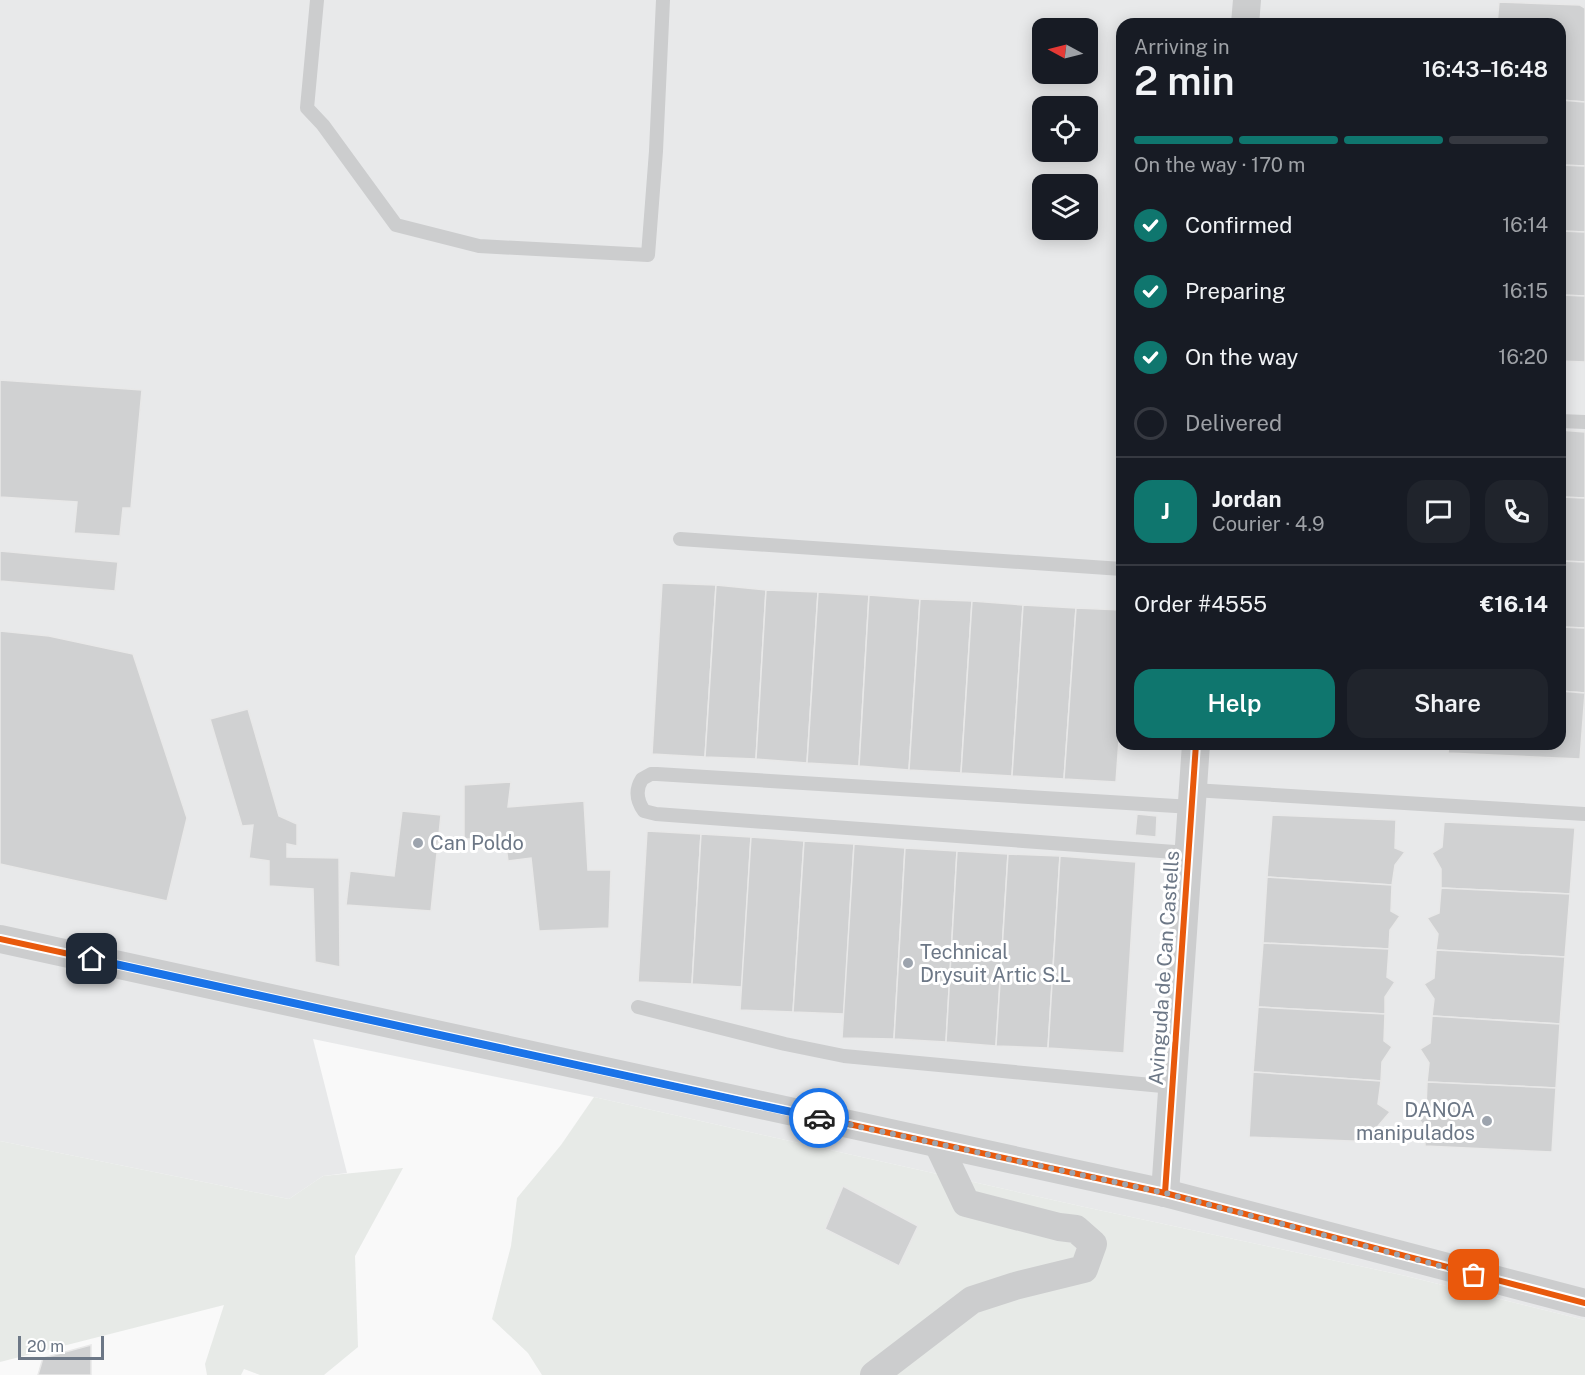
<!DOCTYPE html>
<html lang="en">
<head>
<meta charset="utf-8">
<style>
	body { margin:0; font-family:"Public Sans",sans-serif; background:#20242c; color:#f1f3f6; height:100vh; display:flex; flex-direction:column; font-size:22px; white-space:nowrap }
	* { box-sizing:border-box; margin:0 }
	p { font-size:20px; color:#9ea1a6 }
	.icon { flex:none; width:33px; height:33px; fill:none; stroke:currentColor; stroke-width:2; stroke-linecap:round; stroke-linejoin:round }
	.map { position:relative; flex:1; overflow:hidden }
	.drawer { position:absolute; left:1116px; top:18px; width:450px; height:732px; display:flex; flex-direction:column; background:#171b24; border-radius:18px; box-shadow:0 3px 15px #0003 }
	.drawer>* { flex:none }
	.needle { width:39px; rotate:277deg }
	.buttons { position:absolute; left:1032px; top:18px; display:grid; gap:12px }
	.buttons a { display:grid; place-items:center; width:66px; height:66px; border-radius:12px; background:#171b24; box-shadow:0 3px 15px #0003; font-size:30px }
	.scale { position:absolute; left:18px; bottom:15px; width:86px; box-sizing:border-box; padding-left:6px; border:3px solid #6c7786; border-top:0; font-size:16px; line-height:21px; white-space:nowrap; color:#6c7786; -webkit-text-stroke:4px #fff; paint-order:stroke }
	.pin { position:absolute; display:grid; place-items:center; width:51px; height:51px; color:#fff; margin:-26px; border-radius:12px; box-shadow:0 3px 9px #0006 }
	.courier { position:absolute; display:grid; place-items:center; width:60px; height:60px; margin:-30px; border:4px solid #1a73e8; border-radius:50%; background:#fff; color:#222; box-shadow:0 2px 8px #0007 }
	.head em { font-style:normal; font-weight:600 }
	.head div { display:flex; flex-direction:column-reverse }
	.head { display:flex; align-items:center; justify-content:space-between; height:102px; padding:0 18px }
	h1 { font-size:39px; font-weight:600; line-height:45px }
	.bar { display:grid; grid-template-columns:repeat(4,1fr); gap:9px 6px; align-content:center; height:72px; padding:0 18px }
	.bar i { height:8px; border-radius:4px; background:#363941 }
	.bar .current { background:#0f766e }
	.bar p { grid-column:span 4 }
	.line { display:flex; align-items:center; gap:15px; padding:0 18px; border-top:2px solid #363941 }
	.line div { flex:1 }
	.round { display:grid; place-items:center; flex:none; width:63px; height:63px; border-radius:18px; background:#20242c }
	ol { padding:0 18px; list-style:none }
	li { display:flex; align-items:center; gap:18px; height:66px }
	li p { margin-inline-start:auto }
	li .icon { padding:6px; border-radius:50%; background:#0f766e; color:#fff; stroke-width:4 }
	li:last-child { color:#9ea1a6 }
	li i { width:33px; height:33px; border:3px solid #363941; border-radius:50% }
	.primary-button { display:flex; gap:12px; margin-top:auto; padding:12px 18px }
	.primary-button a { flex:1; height:69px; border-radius:18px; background:#0f766e; color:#fff; font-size:24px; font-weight:600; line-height:69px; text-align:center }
	.primary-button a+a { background:#20242c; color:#f1f3f6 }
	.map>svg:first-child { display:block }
	.built { fill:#e8e9ea; fill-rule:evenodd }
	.green { fill:#e7eae7 }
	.building { fill:#d0d1d2; stroke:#e8e8e8; stroke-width:1.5 }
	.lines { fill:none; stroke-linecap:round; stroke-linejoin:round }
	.service { stroke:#cccdce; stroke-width:14 }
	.minor { stroke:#cccdce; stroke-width:28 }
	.cycleway-casing { stroke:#fff; stroke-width:10 }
	.cycleway { stroke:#e8590c; stroke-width:6 }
	.done { stroke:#9da4ae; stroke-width:6; stroke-dasharray:0 10.8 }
	.route { stroke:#1a73e8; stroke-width:8 }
	.poi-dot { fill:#9da4ae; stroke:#fff; stroke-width:2 }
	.labels { text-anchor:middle; stroke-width:6; stroke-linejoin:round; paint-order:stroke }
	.poi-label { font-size:20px; fill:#6c7786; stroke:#fff; text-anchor:start }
	.street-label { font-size:20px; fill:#6c7786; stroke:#fff }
</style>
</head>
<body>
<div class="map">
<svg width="1585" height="1375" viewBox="0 0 1585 1375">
	<rect width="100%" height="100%" fill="#f9f9f9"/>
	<path class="built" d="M0,0h1585v1320l-179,-44 -326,-70 -486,-109 -281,-58 34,134 -24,3 -34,23 -289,-58zM1122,24h438v720h-438zM1042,28h46v46h-46zM1042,106h46v46h-46zM1042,184h46v46h-46z"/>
	<g class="green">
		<polygon points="594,1097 1080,1206 1406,1276 1585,1320 1585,1375 542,1375 528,1353 492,1319 511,1246 517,1198 561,1145"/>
		<polygon points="0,1141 289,1199 323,1176 403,1168 355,1256 358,1347 324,1375 260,1375 244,1369 241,1375 207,1375 205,1364 224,1305 0,1362"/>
	</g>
	<g class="building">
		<polygon points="1499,2 1580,5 1585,8 1585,102 1560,100 1560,24 1497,24"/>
		<polygon points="1320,19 1398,24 1320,24"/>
		<polygon points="1560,100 1585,102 1585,166 1560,165"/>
		<polygon points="1560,165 1585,166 1585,232 1560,231"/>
		<polygon points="1560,231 1585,232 1585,296 1560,295"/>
		<polygon points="1560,295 1585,296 1585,362 1560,361"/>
		<polygon points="0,380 142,390 131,508 123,508 120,536 74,533 77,502 0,497"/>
		<polygon points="1560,430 1585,432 1585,498 1560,497"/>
		<polygon points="1560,497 1585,498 1585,562 1560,561"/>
		<polygon points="0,551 118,562 115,591 0,581"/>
		<polygon points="1560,561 1585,562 1585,628 1560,627"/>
		<polygon points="662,583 716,585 705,757 652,754"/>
		<polygon points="716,585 766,590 756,759 705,757"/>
		<polygon points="766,590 818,592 807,763 756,759"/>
		<polygon points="818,592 869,595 859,766 807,763"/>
		<polygon points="869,595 920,599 909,770 859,766"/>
		<polygon points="920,599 972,601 961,773 909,770"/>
		<polygon points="972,601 1023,605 1012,776 961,773"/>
		<polygon points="1023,605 1076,608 1064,779 1012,776"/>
		<polygon points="1076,608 1122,610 1122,698 1116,782 1064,779"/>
		<polygon points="1560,627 1585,628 1585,693 1560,691"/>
		<polygon points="0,631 49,636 133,654 187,818 167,901 0,864"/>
		<polygon points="1560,691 1585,693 1580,759 1448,753 1449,744 1560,744"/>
		<polygon points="248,709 279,816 297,824 297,846 287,844 287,857 339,858 340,967 315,962 313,889 269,886 269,861 249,858 253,825 242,826 210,719"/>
		<polygon points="1321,744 1405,744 1404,748"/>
		<polygon points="511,782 508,807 584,801 588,870 611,870 609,928 539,931 531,858 508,861 505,839 464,839 464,785"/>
		<polygon points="402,811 441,815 431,911 346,905 350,871 394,876"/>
		<polygon points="1137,814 1157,816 1156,837 1135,835"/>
		<polygon points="1272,815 1396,820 1395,848 1405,852 1395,865 1392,885 1267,877"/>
		<polygon points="1444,822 1575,828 1570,894 1441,888 1441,869 1432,853 1442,847"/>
		<polygon points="647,831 701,834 692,984 638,982"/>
		<polygon points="701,834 751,837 742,987 692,984"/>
		<polygon points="751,837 804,841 793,1012 740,1010"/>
		<polygon points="804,841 854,844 844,1014 793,1012"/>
		<polygon points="854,844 905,848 894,1039 842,1038"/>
		<polygon points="905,848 957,851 946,1042 894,1039"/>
		<polygon points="957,851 1008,854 996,1046 946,1042"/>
		<polygon points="1008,854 1060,856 1048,1048 996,1046"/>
		<polygon points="1060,856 1136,862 1124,1053 1048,1048"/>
		<polygon points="1267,877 1392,885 1391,911 1400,916 1390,930 1389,949 1263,943"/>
		<polygon points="1441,888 1570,894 1565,957 1436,950 1438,934 1427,918 1439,913"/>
		<polygon points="1263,943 1389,949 1387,977 1395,982 1385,997 1385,1014 1258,1007"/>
		<polygon points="1436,950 1565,957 1560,1024 1432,1016 1434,999 1424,984 1434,978"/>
		<polygon points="1258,1007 1385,1014 1384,1041 1392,1047 1382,1062 1381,1081 1253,1072"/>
		<polygon points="1432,1016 1560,1024 1556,1088 1427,1082 1429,1063 1420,1049 1430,1043"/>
		<polygon points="1253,1072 1381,1081 1378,1104 1390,1112 1378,1126 1376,1142 1249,1137"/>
		<polygon points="1427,1082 1556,1088 1552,1152 1425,1146 1425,1128 1415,1113 1426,1108"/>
		<polygon points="843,1186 918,1226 899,1266 825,1229"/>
		<polygon points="91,1345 91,1375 38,1375 43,1358"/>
	</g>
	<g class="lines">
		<g class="service">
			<polyline points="317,0 307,108 323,125 396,225 479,246 648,255 656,151 663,0"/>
			<polyline points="1560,421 1585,422"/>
			<polyline points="680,539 1122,569"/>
			<polyline points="1193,790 1585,814"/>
			<path d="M1188,853l-532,-39 -12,-3c-7,-10 -9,-21 -2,-32l9,-5h6l535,33"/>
			<polyline points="638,1007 785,1044 844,1056 1173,1087"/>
		</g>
		<g class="minor">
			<polyline points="1245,24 1247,0"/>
			<polyline points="0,939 1165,1193 1585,1303"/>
			<polyline points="1165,1193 1196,744"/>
			<polyline points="874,1375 972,1300 1015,1286 1084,1269 1093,1244 1076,1229 1059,1227 966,1203 938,1144"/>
		</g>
		<defs>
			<g id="cycleway">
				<polyline points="0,939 1165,1193 1585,1303"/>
				<polyline points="1165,1193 1196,744"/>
			</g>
		</defs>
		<use href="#cycleway" class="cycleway-casing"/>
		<use href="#cycleway" class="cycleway"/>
	</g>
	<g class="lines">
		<polyline class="done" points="819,1118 1165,1193 1474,1275"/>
		<polyline class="route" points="92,959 819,1118"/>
	</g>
	<g class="poi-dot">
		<circle cx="418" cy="843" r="6"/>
		<circle cx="908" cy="963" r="6"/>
		<circle cx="1487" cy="1121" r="6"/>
	</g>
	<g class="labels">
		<g class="poi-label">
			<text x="430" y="850">Can Poldo</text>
			<text x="920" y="959">Technical<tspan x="920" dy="23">Drysuit Artic S.L</tspan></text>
			<text x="1475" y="1117" text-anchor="end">DANOA<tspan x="1475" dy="23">manipulados</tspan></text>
		</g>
		<g class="street-label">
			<text transform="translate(1164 968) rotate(-86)" y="7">Avinguda de Can Castells</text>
		</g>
	</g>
</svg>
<div class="buttons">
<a><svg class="needle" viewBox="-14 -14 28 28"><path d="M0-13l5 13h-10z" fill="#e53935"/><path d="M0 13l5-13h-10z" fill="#9ea1a6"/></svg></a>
<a><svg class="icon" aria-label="locate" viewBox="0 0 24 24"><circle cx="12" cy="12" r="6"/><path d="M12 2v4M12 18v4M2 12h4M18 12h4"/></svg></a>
<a><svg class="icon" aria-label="layers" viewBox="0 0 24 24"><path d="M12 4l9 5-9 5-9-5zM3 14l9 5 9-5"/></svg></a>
</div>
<div class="scale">20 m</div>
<div class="pin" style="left:1474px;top:1275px;background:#ea580c"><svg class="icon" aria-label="bag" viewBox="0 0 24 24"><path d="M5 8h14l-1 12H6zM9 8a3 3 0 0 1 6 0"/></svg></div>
<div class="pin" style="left:92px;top:959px;background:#1f2937"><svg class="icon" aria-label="home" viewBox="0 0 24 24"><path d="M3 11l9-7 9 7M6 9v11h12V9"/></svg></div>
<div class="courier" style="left:819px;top:1118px"><svg class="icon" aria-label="car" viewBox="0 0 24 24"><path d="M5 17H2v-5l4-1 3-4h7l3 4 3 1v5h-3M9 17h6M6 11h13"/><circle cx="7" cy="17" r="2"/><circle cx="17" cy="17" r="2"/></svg></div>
<section class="drawer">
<div class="head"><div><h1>2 min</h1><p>Arriving in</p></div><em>16:43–16:48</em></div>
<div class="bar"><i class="current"></i><i class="current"></i><i class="current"></i><i></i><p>On the way · 170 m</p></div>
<ol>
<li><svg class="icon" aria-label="check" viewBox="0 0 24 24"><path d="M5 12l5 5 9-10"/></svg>Confirmed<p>16:14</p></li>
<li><svg class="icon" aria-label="check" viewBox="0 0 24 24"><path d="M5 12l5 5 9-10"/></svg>Preparing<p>16:15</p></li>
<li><svg class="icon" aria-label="check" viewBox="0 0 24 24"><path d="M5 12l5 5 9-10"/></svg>On the way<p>16:20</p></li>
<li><i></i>Delivered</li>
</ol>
<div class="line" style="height:108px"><b class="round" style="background:#0f766e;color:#fff">J</b><div><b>Jordan</b><p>Courier · 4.9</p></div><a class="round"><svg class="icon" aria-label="chat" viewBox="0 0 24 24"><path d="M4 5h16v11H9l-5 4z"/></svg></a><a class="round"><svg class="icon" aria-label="phone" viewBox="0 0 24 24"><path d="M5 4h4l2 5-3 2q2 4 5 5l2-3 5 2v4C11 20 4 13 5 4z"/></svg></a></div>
<div class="line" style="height:78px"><div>Order #4555</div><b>€16.14</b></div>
<div class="primary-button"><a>Help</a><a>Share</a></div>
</section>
</div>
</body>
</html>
